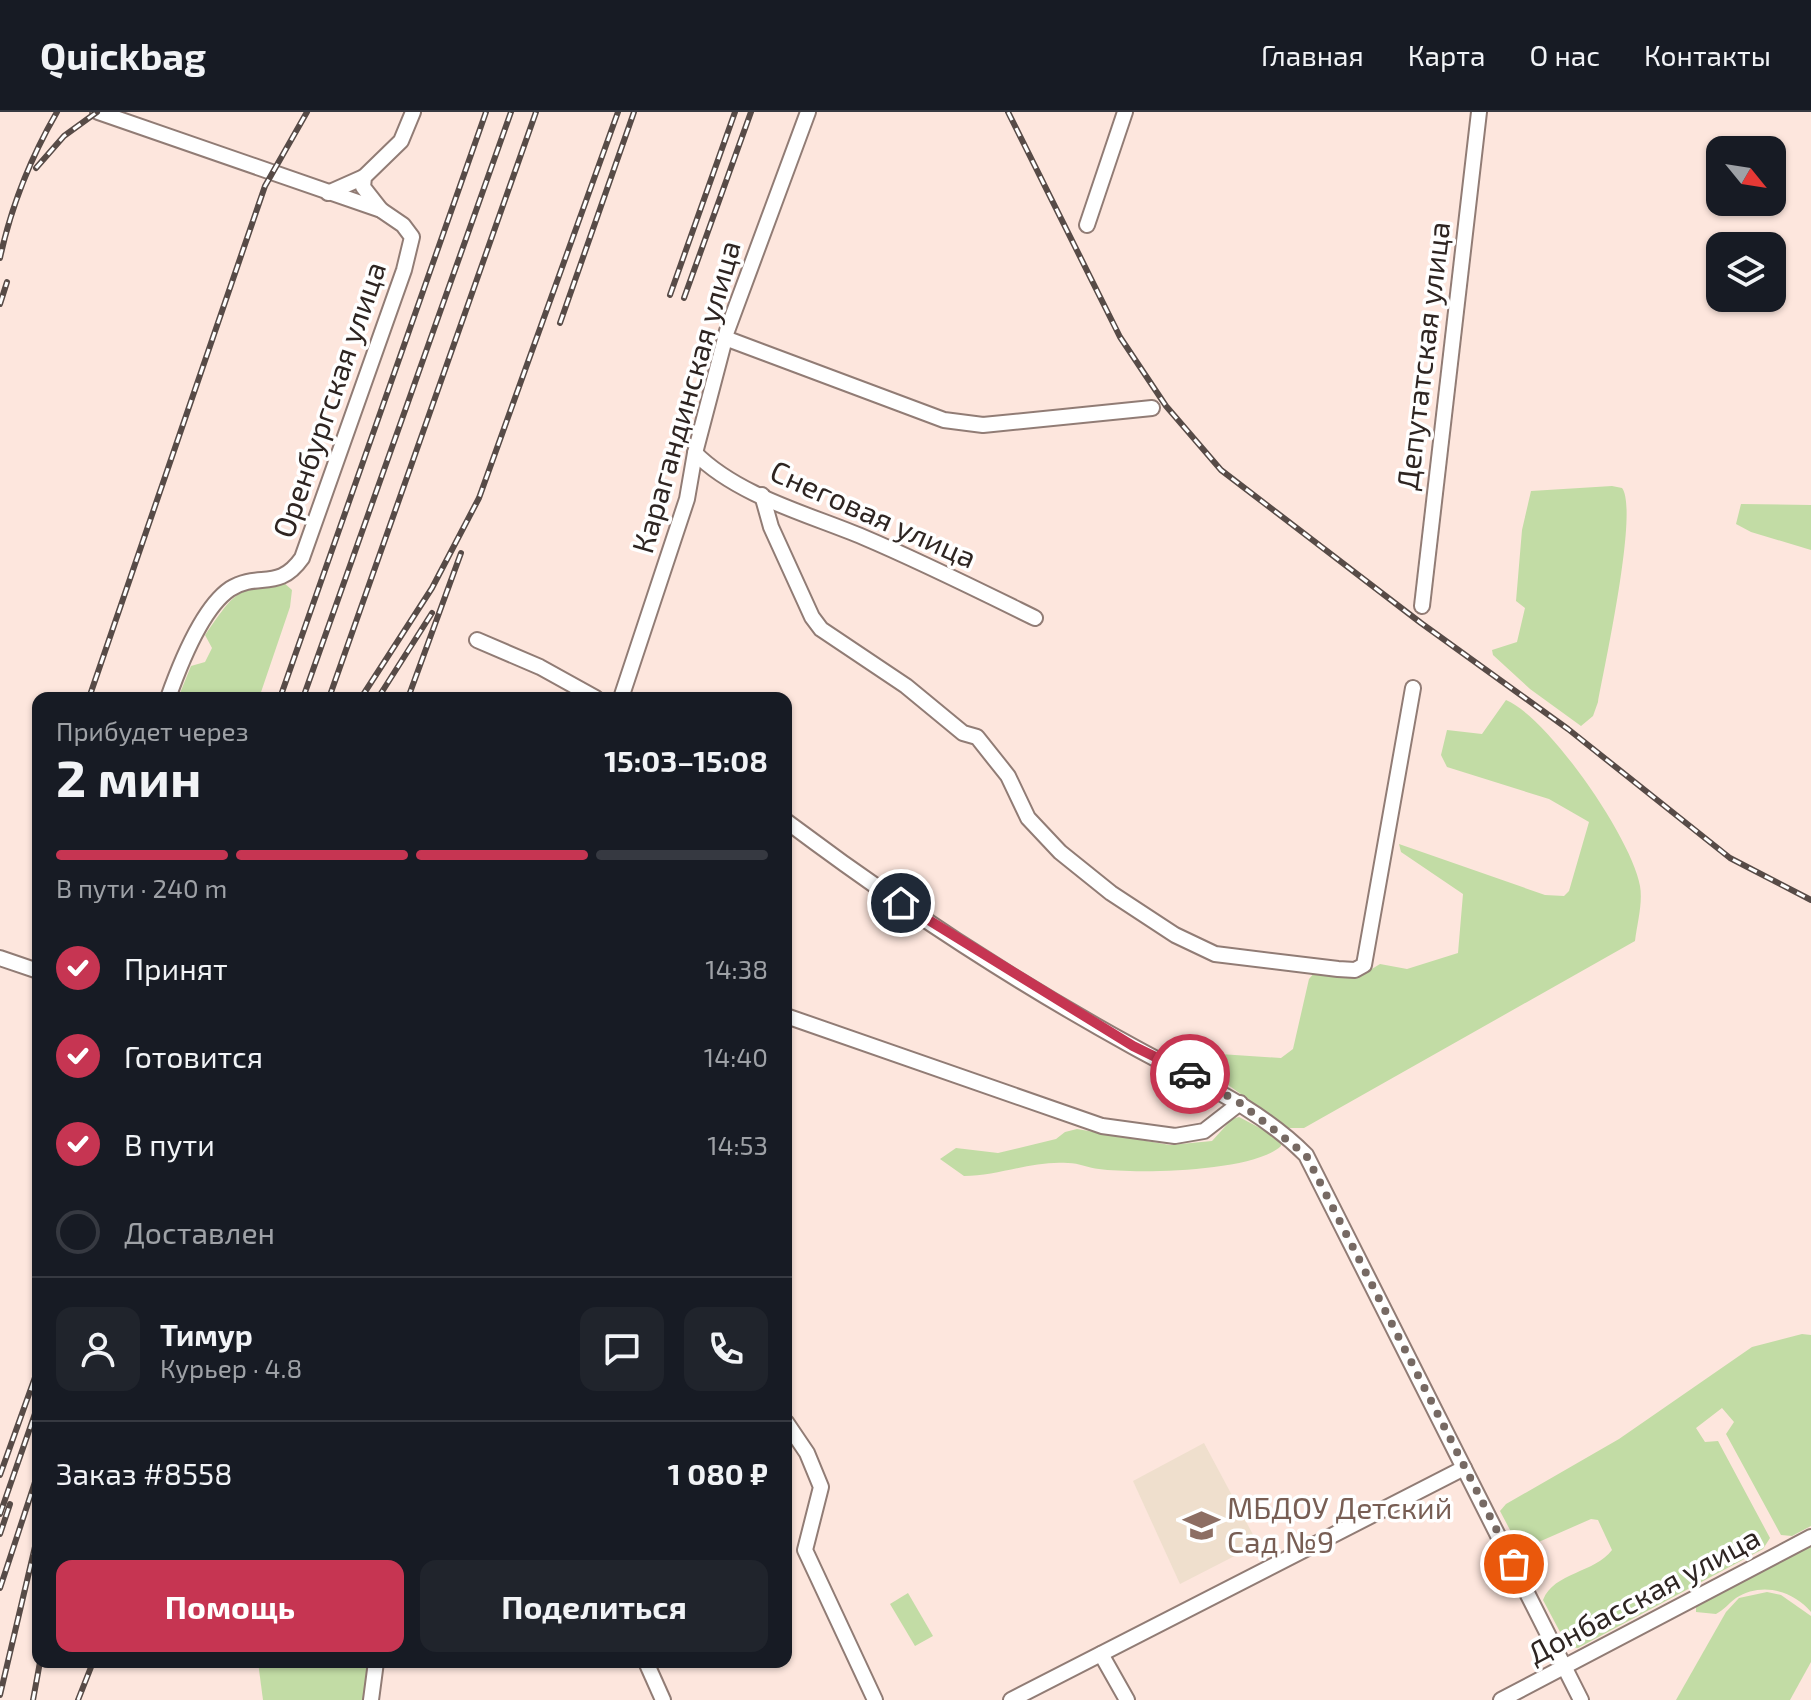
<!DOCTYPE html>
<html lang="ru">
<head>
<meta charset="utf-8">
<style>
	body { margin:0; font-family:"Exo 2",sans-serif; background:#20242c; color:#f1f3f6; height:100vh; display:flex; flex-direction:column; font-size:30px; white-space:nowrap }
	* { box-sizing:border-box; margin:0 }
	p { font-size:26px; color:#9ea1a6 }
	.icon { flex:none; width:44px; height:44px; fill:none; stroke:currentColor; stroke-width:2; stroke-linecap:round; stroke-linejoin:round }
	.map { position:relative; flex:1; overflow:hidden }
	.details { position:absolute; left:32px; top:580px; width:760px; height:976px; display:flex; flex-direction:column; background:#171b24; border-radius:16px; box-shadow:0 2px 6px #0004 }
	.details>* { flex:none }
	.needle { width:52px; rotate:120deg }
	.fabs { position:absolute; left:1706px; top:24px; display:grid; gap:16px }
	.fabs a { display:grid; place-items:center; width:80px; height:80px; border-radius:16px; background:#171b24; box-shadow:0 2px 6px #0004; font-size:40px }
	.pin { position:absolute; display:grid; place-items:center; width:68px; height:68px; color:#fff; margin:-34px; border:4px solid #fff; border-radius:50%; box-shadow:0 2px 8px #0007 }
	.courier { position:absolute; display:grid; place-items:center; width:80px; height:80px; margin:-40px; border:6px solid #c63552; border-radius:50%; background:#fff; color:#222; box-shadow:0 2px 10px #0007 }
	.overview em { font-style:normal; font-weight:700 }
	.overview div { display:flex; flex-direction:column-reverse }
	.overview { display:flex; align-items:center; justify-content:space-between; height:136px; padding:0 24px }
	h1 { font-size:52px; font-weight:700; line-height:60px }
	.bar { display:grid; grid-template-columns:repeat(4,1fr); gap:12px 8px; align-content:center; height:96px; padding:0 24px }
	.bar i { height:10px; border-radius:6px; background:#363941 }
	.bar .current { background:#c63552 }
	.bar p { grid-column:span 4 }
	.line { display:flex; align-items:center; gap:20px; padding:0 24px; border-top:2px solid #363941 }
	.line div { flex:1 }
	.round { display:grid; place-items:center; flex:none; width:84px; height:84px; border-radius:16px; background:#20242c }
	ol { padding:0 24px; list-style:none }
	li { display:flex; align-items:center; gap:24px; height:88px }
	li p { margin-inline-start:auto }
	li .icon { padding:8px; border-radius:50%; background:#c63552; color:#fff; stroke-width:4 }
	li:last-child { color:#9ea1a6 }
	li i { width:44px; height:44px; border:4px solid #363941; border-radius:50% }
	.cta { display:flex; gap:16px; margin-top:auto; padding:16px 24px }
	.cta a { flex:1; height:92px; border-radius:16px; background:#c63552; color:#fff; font-size:32px; font-weight:700; line-height:92px; text-align:center }
	.cta a+a { background:#20242c; color:#f1f3f6 }
	header { display:flex; align-items:center; gap:48px; box-sizing:border-box; height:112px; padding:0 40px; background:#171b24; border-bottom:2px solid #363941 }
	header strong { font-size:38px }
	nav { display:flex; gap:44px; margin-inline-start:auto; font-size:28px }
	.map>svg:first-child { display:block }
	.education { fill:#efdfcd }
	.green { fill:#c2dca5 }
	.lines { fill:none; stroke-linecap:round; stroke-linejoin:round }
	.minor-casing { stroke:#917c75; stroke-width:18 }
	.minor { stroke:#fff; stroke-width:14 }
	.rail-casing { stroke:#574b47; stroke-width:6 }
	.rail { stroke:#fff; stroke-width:3; stroke-dasharray:9; stroke-linecap:butt }
	.done { stroke:#766963; stroke-width:8; stroke-dasharray:0 14.4 }
	.route { stroke:#c63552; stroke-width:10 }
	.labels { text-anchor:middle; stroke-width:7; stroke-linejoin:round; paint-order:stroke }
	.street-label { font-size:30px; fill:#2e2522; stroke:#fff }
	.education-label { font-size:30px; fill:#785e54; stroke:#fff; text-anchor:start }
</style>
</head>
<body>
<header>
<strong>Quickbag</strong>
<nav><a>Главная</a><a>Карта</a><a>О нас</a><a>Контакты</a></nav>
</header>
<div class="map">
<svg width="1811" height="1588" viewBox="0 0 1811 1588">
	<rect width="100%" height="100%" fill="#fde6dd"/>
	<polygon class="education" points="1204,1331 1258,1432 1180,1472 1133,1369"/>
	<g class="green">
		<path d="M1612,374l10,2c17,22 -18,180 -24,214l-5,14 -12,10 -51,-37 -37,-34 -1,-5 25,-8 8,-34 -9,-7 6,-71 9,-39z"/>
		<polygon points="1741,392 1811,393 1811,438 1751,420 1736,412"/>
		<path d="M283,470l9,8 -2,17 -31,91h-81l13,-32 14,-4 7,-14 -7,-13c29,-41 28,-45 78,-53z"/>
		<path d="M1506,588c43,18 126,139 134,186 3,17 -3,38 -5,55l-331,187h-16l-71,-51 3,-23 61,4 12,-9 16,-70 6,-7 47,3 18,-11 27,5 51,-16 5,-59 -62,-42 -2,-8 146,51 19,1 5,-5 20,-69 -40,-23 -102,-32 -6,-12 6,-25 35,4z"/>
		<path d="M1239,1005l42,22v7c-27,26 -145,28 -182,23 -10,-1 -20,-6 -31,-6 -34,-3 -70,13 -104,13l-24,-17 16,-11 42,5 58,-14 9,-7 12,-3 93,16 42,-4 20,-22z"/>
		<path d="M1802,1222l9,1v191l-19,10 -11,-1 -55,-101 8,-12 -12,-14 -26,20 9,14 13,-1 52,97 -7,11 -185,99 -10,-1 -25,-47c11,-28 52,-27 69,-50l-14,-30 -7,-1 -66,29 -7,-3 -18,-34 6,-7 113,-65 133,-92z"/>
		<path d="M1811,1433v67c-18,-22 -50,-30 -75,-14 -7,5 -12,12 -20,16l-20,-2v-8z"/>
		<polygon points="1767,1480 1781,1483 1811,1504 1811,1550 1790,1588 1676,1588 1726,1500 1739,1486"/>
		<polygon points="908,1481 933,1524 915,1534 890,1492"/>
		<polygon points="258,1550 369,1550 364,1588 263,1588"/>
	</g>
	<g class="lines">
		<defs>
			<g id="minor">
				<path d="M98,0l283,98 22,15 9,12 -8,33 -102,288c-24,34 -43,13 -72,31 -28,19 -51,78 -62,109"/>
				<polyline points="328,81 364,65"/>
				<polyline points="381,98 363,75 364,65 401,29 413,0"/>
				<polyline points="1087,113 1125,0"/>
				<polyline points="725,226 944,308 983,313 1152,296"/>
				<path d="M695,341c43,43 113,61 168,84 59,25 115,53 172,81"/>
				<polyline points="762,383 771,415 812,505 821,517 906,574 963,621 977,625 1008,664 1028,706 1060,740 1111,781 1175,823 1215,842 1338,857 1355,858 1364,853 1413,576"/>
				<polyline points="1422,494 1479,0"/>
				<polyline points="477,528 540,555 596,586"/>
				<polyline points="621,586 687,387 695,341 727,219 808,0"/>
				<path d="M786,709c109,82 226,159 346,225 61,34 124,59 174,109l275,545"/>
				<polyline points="0,846 38,859"/>
				<polyline points="786,904 1102,1014 1175,1024 1204,1019 1240,991"/>
				<polyline points="786,1310 807,1341 821,1375 805,1438 875,1588"/>
				<polyline points="1101,1542 1127,1588"/>
				<polyline points="646,1550 663,1588"/>
				<polyline points="371,1588 376,1550"/>
				<polyline points="1011,1588 1464,1356"/>
				<polyline points="1501,1588 1811,1425"/>
			</g>
		</defs>
		<use href="#minor" class="minor-casing"/>
		<use href="#minor" class="minor"/>
		<defs>
			<g id="rail">
				<polyline points="1008,0 1120,225 1166,294 1221,358 1421,511 1568,617 1730,746 1811,788"/>
				<polyline points="36,56 64,24 97,0"/>
				<path d="M0,146c11,-51 31,-101 57,-146"/>
				<polyline points="670,183 735,0"/>
				<polyline points="684,186 751,0"/>
				<polyline points="0,192 7,170"/>
				<polyline points="560,211 634,0"/>
				<polyline points="89,586 265,74 307,0"/>
				<polyline points="280,586 486,0"/>
				<polyline points="303,586 511,0"/>
				<polyline points="329,586 536,0"/>
				<polyline points="361,586 432,476 479,386 618,0"/>
				<polyline points="378,586 432,501"/>
				<polyline points="408,586 461,441"/>
				<polyline points="0,1363 38,1257"/>
				<polyline points="0,1402 38,1293"/>
				<polyline points="0,1422 10,1392"/>
				<polyline points="0,1476 38,1361"/>
				<polyline points="0,1583 38,1422"/>
				<polyline points="33,1588 40,1550"/>
				<polyline points="78,1588 93,1550"/>
			</g>
		</defs>
		<use href="#rail" class="rail-casing"/>
		<use href="#rail" class="rail"/>
	</g>
	<g class="lines">
		<polyline class="done" points="1190,962 1240,991 1306,1043 1514,1452"/>
		<polyline class="route" points="901,791 1133,934 1190,962"/>
	</g>
	<defs>
		<symbol id="school-bare" viewBox="-9 -9 18 18"><path d="M0-5L7-2L0 1L-7-2ZM-4 1L0 2.5L4 1V4Q0 6-4 4Z" fill="#8d6e63" stroke="#fff" stroke-width="2.5" paint-order="stroke"/></symbol>
	</defs>
	<g fill-rule="evenodd">
		<use href="#school-bare" x="1176" y="1388" width="51" height="51"/>
	</g>
	<g class="labels">
		<g class="street-label">
			<text transform="translate(1424 244) rotate(-83)" y="10">Депутатская улица</text>
			<text transform="translate(687 285) rotate(-74)" y="10">Карагандинская улица</text>
			<text transform="translate(330 288) rotate(-71)" y="10">Оренбургская улица</text>
			<text transform="translate(873 403) rotate(24)" y="10">Снеговая улица</text>
			<text transform="translate(1644 1484) rotate(-28)" y="10">Донбасская улица</text>
		</g>
		<g class="education-label">
			<text x="1227" y="1407">МБДОУ Детский<tspan x="1227" dy="34">Сад №9</tspan></text>
		</g>
	</g>
</svg>
<div class="fabs">
<a><svg class="needle" viewBox="-14 -14 28 28"><path d="M0-13l5 13h-10z" fill="#e53935"/><path d="M0 13l5-13h-10z" fill="#9ea1a6"/></svg></a>
<a><svg class="icon" aria-label="layers" viewBox="0 0 24 24"><path d="M12 4l9 5-9 5-9-5zM3 14l9 5 9-5"/></svg></a>
</div>
<div class="pin" style="left:1514px;top:1452px;background:#ea580c"><svg class="icon" aria-label="bag" viewBox="0 0 24 24"><path d="M5 8h14l-1 12H6zM9 8a3 3 0 0 1 6 0"/></svg></div>
<div class="pin" style="left:901px;top:791px;background:#1f2937"><svg class="icon" aria-label="home" viewBox="0 0 24 24"><path d="M3 11l9-7 9 7M6 9v11h12V9"/></svg></div>
<div class="courier" style="left:1190px;top:962px"><svg class="icon" aria-label="car" viewBox="0 0 24 24"><path d="M5 17H2v-5l4-1 3-4h7l3 4 3 1v5h-3M9 17h6M6 11h13"/><circle cx="7" cy="17" r="2"/><circle cx="17" cy="17" r="2"/></svg></div>
<section class="details">
<div class="overview"><div><h1>2 мин</h1><p>Прибудет через</p></div><em>15:03–15:08</em></div>
<div class="bar"><i class="current"></i><i class="current"></i><i class="current"></i><i></i><p>В пути · 240 m</p></div>
<ol>
<li><svg class="icon" aria-label="check" viewBox="0 0 24 24"><path d="M5 12l5 5 9-10"/></svg>Принят<p>14:38</p></li>
<li><svg class="icon" aria-label="check" viewBox="0 0 24 24"><path d="M5 12l5 5 9-10"/></svg>Готовится<p>14:40</p></li>
<li><svg class="icon" aria-label="check" viewBox="0 0 24 24"><path d="M5 12l5 5 9-10"/></svg>В пути<p>14:53</p></li>
<li><i></i>Доставлен</li>
</ol>
<div class="line" style="height:144px"><a class="round"><svg class="icon" aria-label="person" viewBox="0 0 24 24"><circle cx="12" cy="8" r="4"/><path d="M4 21q1-7 8-7t8 7"/></svg></a><div><b>Тимур</b><p>Курьер · 4.8</p></div><a class="round"><svg class="icon" aria-label="chat" viewBox="0 0 24 24"><path d="M4 5h16v11H9l-5 4z"/></svg></a><a class="round"><svg class="icon" aria-label="phone" viewBox="0 0 24 24"><path d="M5 4h4l2 5-3 2q2 4 5 5l2-3 5 2v4C11 20 4 13 5 4z"/></svg></a></div>
<div class="line" style="height:104px"><div>Заказ #8558</div><b>1 080 ₽</b></div>
<div class="cta"><a>Помощь</a><a>Поделиться</a></div>
</section>
</div>
</body>
</html>
